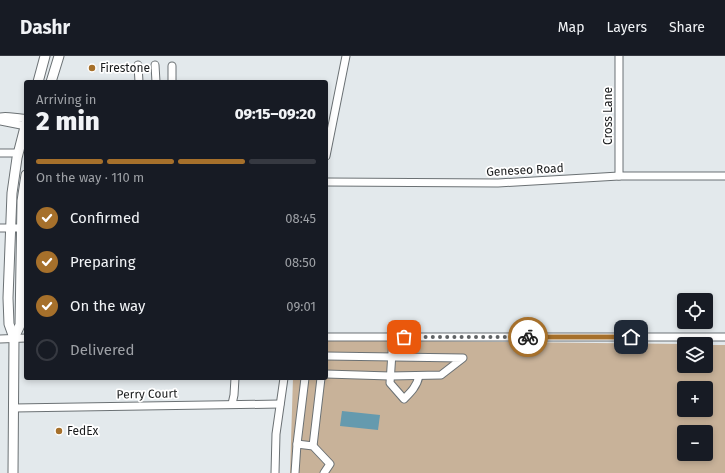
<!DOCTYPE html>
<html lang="en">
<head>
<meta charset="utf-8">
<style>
	body { margin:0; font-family:"Fira Sans",sans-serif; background:#242831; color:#f1f3f6; height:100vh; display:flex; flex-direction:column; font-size:15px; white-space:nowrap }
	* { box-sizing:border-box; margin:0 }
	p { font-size:13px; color:#9ea1a6 }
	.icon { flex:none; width:22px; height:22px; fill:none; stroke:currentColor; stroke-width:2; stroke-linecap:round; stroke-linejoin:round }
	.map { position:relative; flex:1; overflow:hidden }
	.details { position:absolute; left:24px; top:24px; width:304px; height:300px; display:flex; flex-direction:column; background:#171b24; border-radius:4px; box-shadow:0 2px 6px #0003 }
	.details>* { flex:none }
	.controls { position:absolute; left:677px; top:237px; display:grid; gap:8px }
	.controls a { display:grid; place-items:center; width:36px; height:36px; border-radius:4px; background:#171b24; box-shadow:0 2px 6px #0003; font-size:20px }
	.pin { position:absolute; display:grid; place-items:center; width:34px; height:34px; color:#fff; margin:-17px; border-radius:8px; box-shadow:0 2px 6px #0006 }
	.courier { position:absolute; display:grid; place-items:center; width:40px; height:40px; margin:-20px; border:3px solid #a6702b; border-radius:50%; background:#fff; color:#222; box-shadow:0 1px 5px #0007 }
	.overview em { font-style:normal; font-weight:800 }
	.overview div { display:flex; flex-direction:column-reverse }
	.overview { display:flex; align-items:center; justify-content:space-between; height:68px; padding:0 12px }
	h1 { font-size:26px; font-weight:800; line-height:30px }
	.bar { display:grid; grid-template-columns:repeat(4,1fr); gap:6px 4px; align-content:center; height:48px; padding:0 12px }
	.bar i { height:5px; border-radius:3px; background:#363941 }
	.bar .current { background:#a6702b }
	.bar p { grid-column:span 4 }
	ol { padding:0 12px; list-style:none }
	li { display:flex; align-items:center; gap:12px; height:44px }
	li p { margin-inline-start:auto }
	li .icon { padding:4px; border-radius:50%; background:#a6702b; color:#fff; stroke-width:4 }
	li:last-child { color:#9ea1a6 }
	li i { width:22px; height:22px; border:2px solid #363941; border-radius:50% }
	header { display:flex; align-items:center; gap:24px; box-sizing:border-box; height:56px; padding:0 20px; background:#171b24; border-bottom:1px solid #363941 }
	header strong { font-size:19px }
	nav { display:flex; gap:22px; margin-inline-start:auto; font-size:14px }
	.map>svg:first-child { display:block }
	.green { fill:#c8b299; fill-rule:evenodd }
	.water { fill:#659aae }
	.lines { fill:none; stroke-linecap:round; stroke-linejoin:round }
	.minor-casing { stroke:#6b7174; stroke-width:9 }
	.major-casing { stroke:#6b7174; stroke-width:11 }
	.minor { stroke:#fff; stroke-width:7 }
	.major { stroke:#fff; stroke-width:9 }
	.done { stroke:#606365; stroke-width:4; stroke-dasharray:0 7.2 }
	.route { stroke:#a6702b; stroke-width:5 }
	.poi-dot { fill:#a6702b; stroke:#fff; stroke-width:1.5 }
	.labels { text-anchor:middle; stroke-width:3.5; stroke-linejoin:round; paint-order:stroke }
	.poi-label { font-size:12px; fill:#191b1c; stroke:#fff; text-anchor:start }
	.street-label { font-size:12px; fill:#191b1c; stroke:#fff }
</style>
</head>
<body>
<header>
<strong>Dashr</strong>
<nav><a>Map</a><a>Layers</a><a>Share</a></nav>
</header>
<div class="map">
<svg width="725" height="417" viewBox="0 0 725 417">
	<rect width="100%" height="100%" fill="#e3e9ec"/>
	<path class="green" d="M326,284l358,4v22h22v-21h19v128h-435l3,-95h33zM684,332h22v22h-22zM684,376h22v22h-22z"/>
	<polygon class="water" points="342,355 380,359 378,374 340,370"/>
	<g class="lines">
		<defs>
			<g id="minor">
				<polyline points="619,0 619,120"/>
				<polyline points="138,9 139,26"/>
				<polyline points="155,9 156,26"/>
				<polyline points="172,26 172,10"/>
				<path d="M0,61c9,-2 17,2 26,1"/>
				<polyline points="0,65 26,70"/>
				<polyline points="0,97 18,97"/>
				<polyline points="326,100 346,0"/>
				<polyline points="326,126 498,127 619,120 725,120"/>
				<polyline points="0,172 26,172"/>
				<polyline points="326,281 725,281"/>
				<path d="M393,281l-3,46 14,16c7,-7 13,-13 15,-23"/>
				<polyline points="0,283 26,282"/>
				<polyline points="326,300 463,302 441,319 390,320 326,318"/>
				<polyline points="232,348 234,339 235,322"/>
				<polyline points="14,352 280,348"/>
				<polyline points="297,388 313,390 330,408 324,417"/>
				<polyline points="313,390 321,322"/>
				<polyline points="275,417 276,378 284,322"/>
				<polyline points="295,417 297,388 305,322"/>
			</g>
			<g id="major">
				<polyline points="38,26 45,0"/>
				<polyline points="51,26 59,0"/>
				<polyline points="14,282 20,269 22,145 26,119"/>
				<polyline points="13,417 14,282 9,268 8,242 12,137 17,102 26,67"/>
			</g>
		</defs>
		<use href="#minor" class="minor-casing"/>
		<use href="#major" class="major-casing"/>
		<use href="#minor" class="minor"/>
		<use href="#major" class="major"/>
	</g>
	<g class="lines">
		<polyline class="done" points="404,281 528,281"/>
		<polyline class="route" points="528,281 631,281"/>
	</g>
	<g class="poi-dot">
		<circle cx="92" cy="12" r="4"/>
		<circle cx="59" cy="375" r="4"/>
	</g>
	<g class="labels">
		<g class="poi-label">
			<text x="100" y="16">Firestone</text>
			<text x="67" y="379">FedEx</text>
		</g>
		<g class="street-label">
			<text transform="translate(608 60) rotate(-90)" y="4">Cross Lane</text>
			<text transform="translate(525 114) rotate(-3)" y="4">Geneseo Road</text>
			<text transform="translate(147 338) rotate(-1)" y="4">Perry Court</text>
		</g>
	</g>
</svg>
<div class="controls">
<a><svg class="icon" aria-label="locate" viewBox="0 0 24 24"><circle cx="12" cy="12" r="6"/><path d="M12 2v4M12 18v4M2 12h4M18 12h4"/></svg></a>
<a><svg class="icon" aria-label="layers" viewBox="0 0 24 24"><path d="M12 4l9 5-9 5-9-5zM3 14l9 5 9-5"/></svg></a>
<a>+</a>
<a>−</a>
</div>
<div class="pin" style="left:404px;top:281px;background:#ea580c"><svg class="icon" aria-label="bag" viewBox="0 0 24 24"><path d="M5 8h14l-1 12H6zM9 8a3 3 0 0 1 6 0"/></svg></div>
<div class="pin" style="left:631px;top:281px;background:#1f2937"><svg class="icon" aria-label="home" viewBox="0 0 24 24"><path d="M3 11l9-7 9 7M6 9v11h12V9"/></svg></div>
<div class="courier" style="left:528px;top:281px"><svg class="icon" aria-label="bike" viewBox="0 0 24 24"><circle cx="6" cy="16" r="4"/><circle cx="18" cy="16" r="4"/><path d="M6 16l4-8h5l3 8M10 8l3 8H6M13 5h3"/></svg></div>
<section class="details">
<div class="overview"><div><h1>2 min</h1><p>Arriving in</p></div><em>09:15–09:20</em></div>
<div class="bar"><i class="current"></i><i class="current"></i><i class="current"></i><i></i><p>On the way · 110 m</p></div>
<ol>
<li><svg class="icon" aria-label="check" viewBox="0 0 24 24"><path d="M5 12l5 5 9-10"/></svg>Confirmed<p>08:45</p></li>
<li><svg class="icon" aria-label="check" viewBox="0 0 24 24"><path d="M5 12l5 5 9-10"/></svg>Preparing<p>08:50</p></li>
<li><svg class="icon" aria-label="check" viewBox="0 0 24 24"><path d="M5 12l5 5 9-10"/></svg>On the way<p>09:01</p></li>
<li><i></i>Delivered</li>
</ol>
</section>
</div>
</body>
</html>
